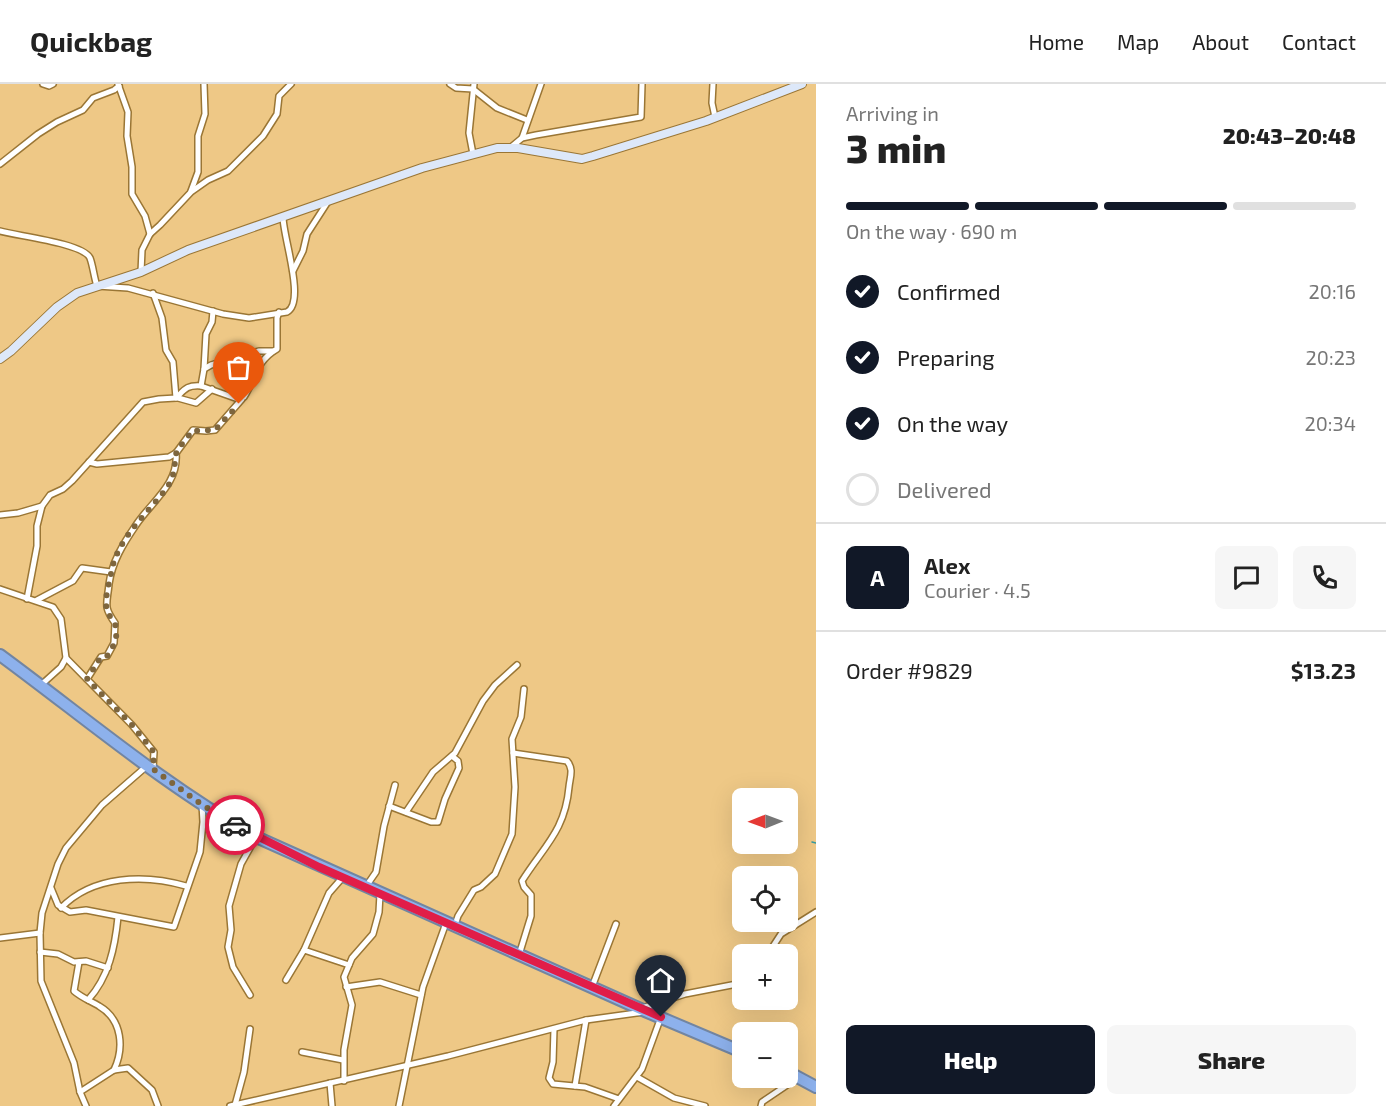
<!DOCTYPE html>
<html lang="en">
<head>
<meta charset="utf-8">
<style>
	body { margin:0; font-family:"Exo 2",sans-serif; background:#f6f6f6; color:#222; height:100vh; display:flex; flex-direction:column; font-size:22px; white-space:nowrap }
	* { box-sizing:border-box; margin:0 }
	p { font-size:20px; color:#767676 }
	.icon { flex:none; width:33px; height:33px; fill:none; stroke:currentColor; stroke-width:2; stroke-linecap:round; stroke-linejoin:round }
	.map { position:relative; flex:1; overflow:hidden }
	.drawer { display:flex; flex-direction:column; background:#fff; width:570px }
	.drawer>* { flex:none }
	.needle { width:39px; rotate:269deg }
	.buttons { position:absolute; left:732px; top:704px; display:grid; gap:12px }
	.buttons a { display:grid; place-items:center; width:66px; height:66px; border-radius:9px; background:#fff; box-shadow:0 6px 24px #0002; font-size:30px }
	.pin { position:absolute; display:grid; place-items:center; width:51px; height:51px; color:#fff; margin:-62px -26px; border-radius:50% 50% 50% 0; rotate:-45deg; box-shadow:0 0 6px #0007 }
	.pin .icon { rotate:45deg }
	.courier { position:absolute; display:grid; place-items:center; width:60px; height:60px; margin:-30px; border:4px solid #e11d48; border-radius:50%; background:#fff; color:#222; box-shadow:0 2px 8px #0007 }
	.overview em { font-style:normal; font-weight:800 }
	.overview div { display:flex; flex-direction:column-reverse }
	.overview { display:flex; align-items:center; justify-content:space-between; height:102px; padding:0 30px }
	h1 { font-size:39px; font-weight:800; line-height:45px }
	.bar { display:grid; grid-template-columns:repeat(4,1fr); gap:9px 6px; align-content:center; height:72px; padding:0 30px }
	.bar i { height:8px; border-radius:4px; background:#e0e0e0 }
	.bar .active { background:#111827 }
	.bar p { grid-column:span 4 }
	.line { display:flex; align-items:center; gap:15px; padding:0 30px; border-top:2px solid #e0e0e0 }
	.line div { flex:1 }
	.round { display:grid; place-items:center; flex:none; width:63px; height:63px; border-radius:9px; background:#f6f6f6 }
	ol { padding:0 30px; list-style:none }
	li { display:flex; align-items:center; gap:18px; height:66px }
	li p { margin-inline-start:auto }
	li .icon { padding:6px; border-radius:50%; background:#111827; color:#fff; stroke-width:4 }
	li:last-child { color:#767676 }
	li i { width:33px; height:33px; border:3px solid #e0e0e0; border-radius:50% }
	.button { display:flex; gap:12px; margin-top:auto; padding:12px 30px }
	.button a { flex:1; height:69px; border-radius:9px; background:#111827; color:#fff; font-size:24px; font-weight:800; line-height:69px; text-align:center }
	.button a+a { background:#f6f6f6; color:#222 }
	header { display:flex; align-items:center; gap:36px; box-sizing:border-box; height:84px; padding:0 30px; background:#fff; border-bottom:2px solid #e0e0e0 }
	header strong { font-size:28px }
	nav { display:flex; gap:33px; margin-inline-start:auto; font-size:21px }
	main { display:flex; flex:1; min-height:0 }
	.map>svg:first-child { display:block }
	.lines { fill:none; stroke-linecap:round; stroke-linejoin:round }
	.stream { stroke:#389ba0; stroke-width:1.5 }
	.street-casing { stroke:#9a7635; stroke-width:8 }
	.secondary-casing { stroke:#9a7635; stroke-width:10 }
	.highway-casing { stroke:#7285a1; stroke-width:14 }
	.street { stroke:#fff; stroke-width:5 }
	.secondary { stroke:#dde8f9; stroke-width:8 }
	.highway { stroke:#8db1ec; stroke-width:10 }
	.done { stroke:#7e663e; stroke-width:6; stroke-dasharray:0 10.8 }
	.route { stroke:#e11d48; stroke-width:8 }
</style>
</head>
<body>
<header>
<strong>Quickbag</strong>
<nav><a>Home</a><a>Map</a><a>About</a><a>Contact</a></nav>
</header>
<main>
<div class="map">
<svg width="816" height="1022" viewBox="0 0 816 1022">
	<rect width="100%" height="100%" fill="#eec886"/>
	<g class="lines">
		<polyline class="stream" points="812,758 816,759"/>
		<defs>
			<g id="street">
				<polyline points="43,0 49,2 53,0"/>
				<polyline points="118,0 128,28 127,52 132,83 132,110 145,132 150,150"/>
				<polyline points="450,0 456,4 473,5 497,24 527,36"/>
				<polyline points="713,0 712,19 715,33"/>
				<polyline points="522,54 541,0"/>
				<polyline points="510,64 522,54 536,51 641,33 642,0"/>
				<polyline points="473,70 469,49 474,0"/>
				<polyline points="0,80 38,50 57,38 83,26 93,14 114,6 119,2"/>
				<polyline points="191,107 198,88 198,52 205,30 204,0"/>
				<path d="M0,147c17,5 83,12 90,27 3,8 4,19 7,28l31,2 95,26 26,4 38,-6c19,-10 -4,-75 -4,-95"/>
				<polyline points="293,187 303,167 307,150 327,119"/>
				<polyline points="141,188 142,166 150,150 160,141 191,108 208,96 228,87 263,52 277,30 279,12 291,0"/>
				<polyline points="153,209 162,234 166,266 173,278 176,314"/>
				<polyline points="204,285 206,250 212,238 213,227"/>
				<path d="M201,302l37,13 6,-2c12,-19 12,-36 33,-48v-31l2,-6"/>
				<polyline points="178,314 196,319 212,305"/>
				<polyline points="89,378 97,380 169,373 176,369 193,346 206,347 215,346 242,315"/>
				<polyline points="0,431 18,429 42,422"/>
				<polyline points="0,505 53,523 61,535 66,574 61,583 41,601"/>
				<path d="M27,515l10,-53v-20l5,-20 8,-11 13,-6 9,-8 71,-79 16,-3 17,-1c9,-9 11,-13 25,-12l3,-17 7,-4 48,-14h14"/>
				<polyline points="37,516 73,497 82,484 111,488"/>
				<polyline points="66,574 132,641 154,668 153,685"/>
				<path d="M87,595l14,-22 6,-1 7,-13 1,-20c-12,-17 -8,-18 -6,-39 3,-22 14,-40 27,-59 15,-23 43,-41 40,-72"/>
				<path d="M513,669l54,8c7,8 3,16 2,26 -4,44 -25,59 -47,94l2,6 7,8v21l-12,39"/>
				<polyline points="389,722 431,738 438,738 445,715 459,684 458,677 452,672"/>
				<polyline points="406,728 433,688 455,669 483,617 495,601 517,581"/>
				<polyline points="367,801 376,788 384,742 395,701"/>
				<polyline points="51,804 58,821 70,828 86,826 174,843 200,768 203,738 202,720"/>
				<path d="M61,824c32,-33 84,-34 125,-22"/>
				<polyline points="455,841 458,832 474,806 481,803 495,790 512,750 515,703 512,655 521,633 524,605"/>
				<polyline points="0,854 40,849"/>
				<polyline points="304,866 349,881"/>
				<polyline points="40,868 58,870 74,878 86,877 108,884"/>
				<polyline points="768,870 781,850 816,828"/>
				<path d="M79,878l-5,29c8,7 17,10 25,15 24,14 25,43 15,64"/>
				<polyline points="286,896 304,866 329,809 343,793"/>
				<polyline points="346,903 380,898 421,911"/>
				<polyline points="592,903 616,840"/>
				<polyline points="250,911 233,883 228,863 231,846 229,822 241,780 256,753"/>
				<path d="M88,916c21,-23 27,-53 30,-83"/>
				<polyline points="642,924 685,910 742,899"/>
				<polyline points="554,945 553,978 549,994 553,1000 585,1003 619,1015"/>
				<polyline points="302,968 343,976"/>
				<polyline points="637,993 674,1014 705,1022"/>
				<polyline points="344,997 344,966 352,921 344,893 352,874 373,850 379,828 380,810"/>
				<polyline points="330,999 332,1022"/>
				<polyline points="575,1002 586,936"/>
				<polyline points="80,1008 114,986 128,984 152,1006 158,1022"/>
				<polyline points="235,1021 244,988 250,945"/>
				<polyline points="86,1022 80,1008 74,979 41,897 40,849 42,829 58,780 66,764 102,721 148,681"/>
				<polyline points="230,1022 448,972 586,936 644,928"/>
				<polyline points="399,1022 423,903 446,839"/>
				<polyline points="614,1022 642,985 661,933"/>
				<polyline points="761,1022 762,1018 799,993"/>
			</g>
			<polyline id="secondary" points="0,275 11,267 57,223 77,209 141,188 188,166 422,84 497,64 518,64 582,75 593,72 706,37 802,0"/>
			<g id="highway">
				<path d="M0,571c83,61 165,131 256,182l389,174 97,41"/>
				<polyline points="788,988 816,1003"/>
			</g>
		</defs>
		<use href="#street" class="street-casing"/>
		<use href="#secondary" class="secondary-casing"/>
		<use href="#highway" class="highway-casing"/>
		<use href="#street" class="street"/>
		<use href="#secondary" class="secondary"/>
		<use href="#highway" class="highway"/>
	</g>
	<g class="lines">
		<path class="done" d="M235,741l-34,-21 -48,-35 1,-17 -22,-27 -45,-46 14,-22 6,-1c7,-9 13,-23 7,-34 -2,-5 -6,-6 -7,-12 -3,-10 2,-26 4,-36 5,-34 35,-59 55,-85 9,-12 8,-22 10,-35 2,-7 12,-16 16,-23l23,-1 24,-26"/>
		<polyline class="route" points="235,741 319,783 661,933"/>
	</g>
</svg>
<div class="buttons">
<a><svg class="needle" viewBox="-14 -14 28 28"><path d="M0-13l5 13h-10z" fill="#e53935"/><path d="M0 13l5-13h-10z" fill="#767676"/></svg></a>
<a><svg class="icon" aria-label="locate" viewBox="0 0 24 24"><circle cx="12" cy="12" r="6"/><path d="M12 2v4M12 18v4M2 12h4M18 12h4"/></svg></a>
<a>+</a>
<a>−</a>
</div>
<div class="pin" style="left:239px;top:320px;background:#ea580c"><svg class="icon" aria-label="bag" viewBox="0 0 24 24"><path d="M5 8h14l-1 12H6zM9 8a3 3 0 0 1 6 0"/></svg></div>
<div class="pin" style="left:661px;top:933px;background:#1f2937"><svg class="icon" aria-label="home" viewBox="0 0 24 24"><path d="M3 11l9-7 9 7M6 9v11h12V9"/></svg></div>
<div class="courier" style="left:235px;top:741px"><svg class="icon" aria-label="car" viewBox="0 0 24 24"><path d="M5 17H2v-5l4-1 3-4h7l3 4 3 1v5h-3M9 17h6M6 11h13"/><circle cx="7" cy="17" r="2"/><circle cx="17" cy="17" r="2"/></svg></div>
</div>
<section class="drawer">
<div class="overview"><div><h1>3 min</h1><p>Arriving in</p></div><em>20:43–20:48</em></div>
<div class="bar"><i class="active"></i><i class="active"></i><i class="active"></i><i></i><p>On the way · 690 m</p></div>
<ol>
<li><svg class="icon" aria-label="check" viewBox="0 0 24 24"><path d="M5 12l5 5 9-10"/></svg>Confirmed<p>20:16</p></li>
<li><svg class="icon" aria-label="check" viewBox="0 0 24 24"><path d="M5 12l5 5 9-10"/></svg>Preparing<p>20:23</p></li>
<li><svg class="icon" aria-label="check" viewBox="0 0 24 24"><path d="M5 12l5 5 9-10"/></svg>On the way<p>20:34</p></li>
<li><i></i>Delivered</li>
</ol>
<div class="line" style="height:108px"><b class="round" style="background:#111827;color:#fff">A</b><div><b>Alex</b><p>Courier · 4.5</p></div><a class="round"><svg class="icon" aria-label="chat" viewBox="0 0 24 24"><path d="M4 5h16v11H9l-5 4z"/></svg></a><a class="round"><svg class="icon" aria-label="phone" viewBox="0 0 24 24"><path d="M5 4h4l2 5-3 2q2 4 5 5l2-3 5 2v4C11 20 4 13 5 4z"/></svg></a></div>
<div class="line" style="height:78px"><div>Order #9829</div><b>$13.23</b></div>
<div class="button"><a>Help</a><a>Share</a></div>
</section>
</main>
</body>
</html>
